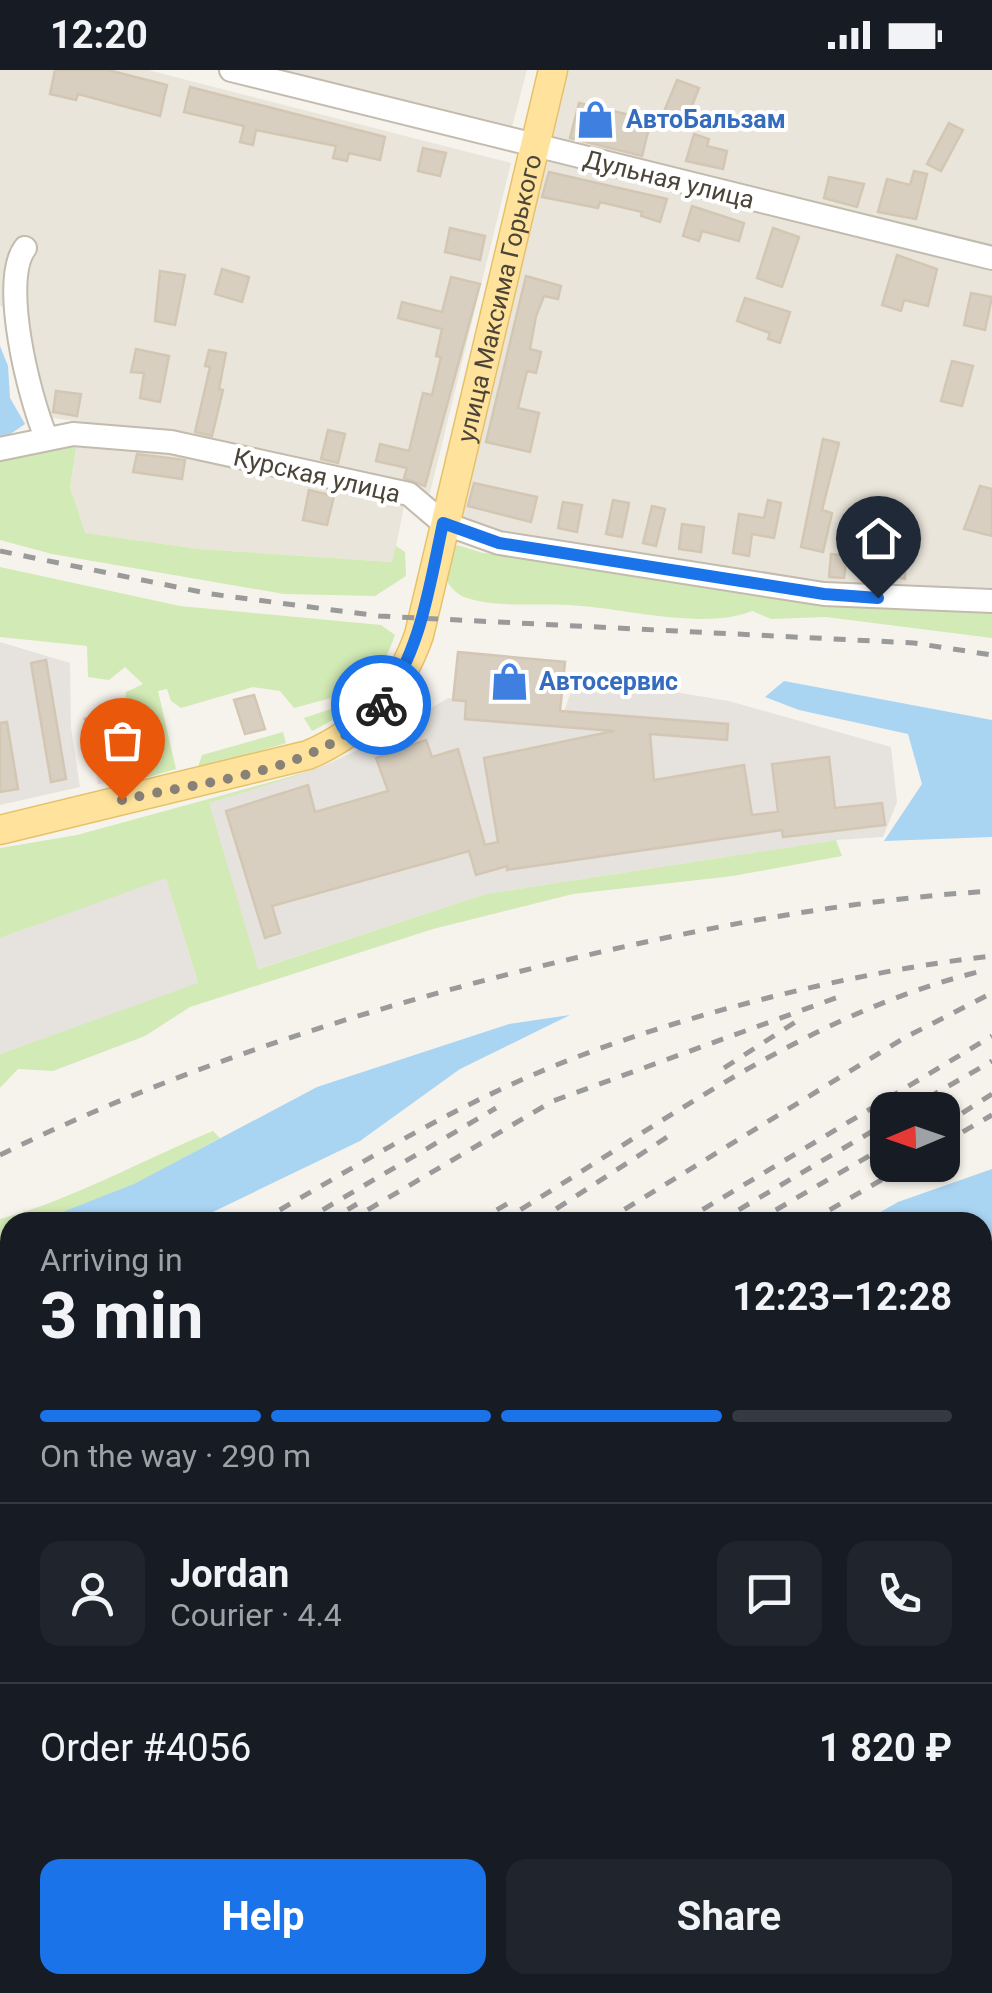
<!DOCTYPE html>
<html lang="en">
<head>
<meta charset="utf-8">
<style>
	body { margin:0; font-family:Roboto,sans-serif; background:#20242c; color:#f1f3f6; height:100vh; display:flex; flex-direction:column; font-size:38px; white-space:nowrap }
	* { box-sizing:border-box; margin:0 }
	p { font-size:32px; color:#9ea1a6 }
	.icon { flex:none; width:55px; height:55px; fill:none; stroke:currentColor; stroke-width:2; stroke-linecap:round; stroke-linejoin:round }
	.map { position:relative; flex:1; overflow:hidden }
	.details { position:absolute; left:0px; top:1142px; width:992px; height:782px; display:flex; flex-direction:column; background:#171b24; border-radius:30px 30px 0 0; box-shadow:0 2px 8px #0004 }
	.details>* { flex:none }
	.needle { width:65px; rotate:268deg }
	.controls { position:absolute; left:870px; top:1022px; display:grid; gap:20px }
	.controls a { display:grid; place-items:center; width:90px; height:90px; border-radius:20px; background:#171b24; box-shadow:0 2px 8px #0004; font-size:50px }
	.pin { position:absolute; display:grid; place-items:center; width:85px; height:85px; color:#fff; margin:-102px -42px; border-radius:50% 50% 50% 0; rotate:-45deg; box-shadow:0 0 10px #0007 }
	.pin .icon { rotate:45deg }
	.courier { position:absolute; display:grid; place-items:center; width:100px; height:100px; margin:-50px; border:8px solid #1a73e8; border-radius:50%; background:#fff; color:#222; box-shadow:0 2px 12px #0007 }
	.summary em { font-style:normal; font-weight:700 }
	.summary div { display:flex; flex-direction:column-reverse }
	.summary { display:flex; align-items:center; justify-content:space-between; height:170px; padding:0 40px }
	h1 { font-size:65px; font-weight:700; line-height:75px }
	.bar { display:grid; grid-template-columns:repeat(4,1fr); gap:15px 10px; align-content:center; height:120px; padding:0 40px }
	.bar i { height:12px; border-radius:8px; background:#363941 }
	.bar .active { background:#1a73e8 }
	.bar p { grid-column:span 4 }
	.line { display:flex; align-items:center; gap:25px; padding:0 40px; border-top:2px solid #363941 }
	.line div { flex:1 }
	.round { display:grid; place-items:center; flex:none; width:105px; height:105px; border-radius:20px; background:#20242c }
	.action { display:flex; gap:20px; margin-top:auto; padding:20px 40px }
	.action a { flex:1; height:115px; border-radius:20px; background:#1a73e8; color:#fff; font-size:40px; font-weight:700; line-height:115px; text-align:center }
	.action a+a { background:#20242c; color:#f1f3f6 }
	.status { display:flex; justify-content:space-between; align-items:center; height:70px; padding:0 50px; background:#171b24; direction:ltr }
	.status svg { height:28px; fill:currentColor }
	.map>svg:first-child { display:block }
	.residential { fill:#eae5da }
	.industrial { fill:#e6e2dd }
	.green { fill:#d2eab5 }
	.parking { fill:#e5e3e0 }
	.water { fill:#a9d4f2 }
	.building { fill:#d8cfc1; stroke:#d3c7b4; stroke-width:2.5 }
	.lines { fill:none; stroke-linecap:round; stroke-linejoin:round }
	.minor-casing { stroke:#c2bbae; stroke-width:26 }
	.major-casing { stroke:#e6c16a; stroke-width:31 }
	.minor { stroke:#fff; stroke-width:22 }
	.major { stroke:#ffe39c; stroke-width:28 }
	.rail { stroke:#9a9a9a; stroke-width:5; stroke-dasharray:12 12; stroke-linecap:butt }
	.done { stroke:#878178; stroke-width:10; stroke-dasharray:0 18 }
	.route { stroke:#1a73e8; stroke-width:12 }
	.labels { text-anchor:middle; stroke-width:8; stroke-linejoin:round; paint-order:stroke }
	.shop-label { font-size:25px; font-weight:bold; fill:#366cbe; stroke:#fff; text-anchor:start }
	.street-label { font-size:25px; fill:#4b4439; stroke:#fff }
</style>
</head>
<body>
<div class="status"><b>12:20</b><svg viewBox="0 0 49 12"><path d="M0 12V9h3v3zM5 12V6h3v6zM10 12V3h3v9zM15 12V0h3v12zM26 1h20v11H26zM47 4h2v5h-2z"/></svg></div>
<div class="map">
<svg width="992" height="1923" viewBox="0 0 992 1923">
	<rect width="100%" height="100%" fill="#f6f3ec"/>
	<g class="residential">
		<polygon points="0,0 148,0 511,93 430,423 191,369 48,347 21,240 0,236"/>
		<polygon points="282,0 527,0 512,57"/>
		<polygon points="567,0 992,0 992,180 550,72"/>
		<polygon points="544,91 992,195 992,526 847,517 499,462 452,447"/>
		<polygon points="77,372 138,375 405,431 393,492 199,479 84,463 70,417"/>
	</g>
	<g class="industrial">
		<polygon points="0,572 70,593 71,658 80,717 0,735"/>
		<polygon points="577,606 729,631 891,677 897,732 883,767 836,770 486,824 257,899 208,733 318,698 365,677 448,628 564,641"/>
		<polygon points="166,807 198,914 0,984 0,868"/>
	</g>
	<g class="green">
		<polygon points="77,372 70,417 85,463 199,479 392,492 396,476 405,482 406,506 375,526 284,524 52,484 0,470 0,388"/>
		<path d="M457,475l26,8 94,7 146,24c17,14 31,13 49,6l220,16v32l-166,-21 -55,2 -19,-8c-49,20 -131,-4 -185,-6 -32,-2 -68,3 -100,-7 -10,-3 -17,-11 -22,-20l3,-19z"/>
		<path d="M0,497l180,39 201,19 14,10c-15,43 -41,77 -83,96l-8,-13 30,-10 -3,-10 -37,10 -14,-17 -27,-4 -72,21 -10,-7 -4,-12 -9,2 18,78 -34,10 -18,-70 2,-17 17,-8 -18,-17 -16,13 -21,-3 -1,-31 -87,-9z"/>
		<polygon points="283,662 286,673 197,700 202,685"/>
		<polygon points="318,699 209,733 258,899 486,824 836,770 842,786 733,806 573,824 433,859 190,937 145,966 53,1001 18,999 0,1018 0,984 198,913 166,808 0,868 0,778 77,765"/>
		<path d="M213,1061l7,7c-60,32 -142,84 -210,84v12l-10,5v-20c74,-20 142,-59 213,-88z"/>
	</g>
	<polygon class="parking" points="130,664 142,709 98,714 91,674"/>
	<g class="water">
		<polygon points="0,276 8,296 10,328 25,354 0,371"/>
		<polygon points="784,611 992,650 992,767 884,771 922,714 908,664 799,640 765,627"/>
		<polygon points="570,945 460,999 360,1071 192,1152 37,1152 134,1114 317,1017 509,954"/>
		<polygon points="992,1099 992,1263 983,1267 982,1152 863,1152 898,1132"/>
		<polygon points="134,1915 276,1915 281,1923 140,1923"/>
		<polygon points="296,1915 432,1915 437,1923 302,1923"/>
		<polygon points="624,1915 762,1915 767,1923 629,1923"/>
	</g>
	<g class="building">
		<polygon points="55,0 108,0 167,15 160,46 78,24 76,30 50,24"/>
		<polygon points="677,10 699,18 685,53 663,44"/>
		<polygon points="190,17 385,67 380,90 349,83 347,91 333,88 336,76 256,60 253,75 240,72 244,56 184,42"/>
		<polygon points="579,33 651,50 642,86 570,68"/>
		<polygon points="949,53 963,60 941,101 927,94"/>
		<polygon points="694,64 709,69 707,76 727,81 723,99 686,91"/>
		<polygon points="423,78 446,83 440,106 418,101"/>
		<polygon points="914,101 927,104 916,149 878,142 887,109 910,115"/>
		<polygon points="549,102 667,129 660,152 641,146 642,142 600,132 598,138 542,127"/>
		<polygon points="829,107 864,114 857,137 824,128"/>
		<polygon points="692,136 744,153 739,171 702,161 699,171 683,166"/>
		<polygon points="450,158 485,166 480,190 445,182"/>
		<polygon points="773,158 799,167 782,217 757,208"/>
		<polygon points="897,185 937,199 928,236 904,230 901,241 882,235"/>
		<polygon points="222,199 249,207 242,232 215,224"/>
		<polygon points="160,201 185,205 175,255 155,251"/>
		<polygon points="526,206 561,216 558,229 544,226 536,246 530,279 541,282 536,303 527,301 518,338 539,343 530,382 486,372"/>
		<polygon points="451,207 480,214 425,416 404,408 407,398 376,391 380,374 409,381 423,323 432,325 441,287 436,286 442,259 398,248 402,232 442,242"/>
		<polygon points="971,223 992,227 985,260 964,255"/>
		<polygon points="745,228 790,242 780,273 768,269 770,263 737,251"/>
		<polygon points="136,279 169,286 160,332 140,328 144,303 131,302"/>
		<polygon points="209,280 226,283 219,319 223,320 212,366 195,362 210,297 205,296"/>
		<polygon points="952,291 973,296 962,336 941,331"/>
		<polygon points="56,321 81,324 77,346 53,342"/>
		<polygon points="328,360 345,364 338,393 321,389"/>
		<polygon points="823,369 839,373 822,440 832,443 823,482 801,477"/>
		<polygon points="137,384 185,390 182,409 133,402"/>
		<polygon points="474,413 537,427 531,452 468,436"/>
		<polygon points="980,416 992,419 992,466 964,459"/>
		<polygon points="309,420 334,426 327,455 303,450"/>
		<polygon points="613,430 629,433 622,467 606,464"/>
		<polygon points="768,430 781,433 774,468 752,464 749,486 733,483 739,444 764,448"/>
		<polygon points="563,432 582,435 577,462 558,458"/>
		<polygon points="652,436 665,439 656,476 643,473"/>
		<polygon points="682,454 704,457 701,482 679,479"/>
		<polygon points="866,465 882,469 876,494 905,494 905,509 846,494 844,508 829,507 831,484 860,487"/>
		<polygon points="458,582 565,592 560,641 728,654 727,670 650,664 654,710 744,695 752,745 778,742 772,694 829,687 835,738 882,733 885,755 783,767 782,760 507,800 507,796 476,805 469,781 272,836 280,863 265,868 226,741 308,715 315,742 388,721 376,688 426,670 432,687 458,679 485,775 498,772 484,688 614,661 465,649 466,631 453,630"/>
		<polygon points="46,590 66,709 51,712 31,593"/>
		<polygon points="254,625 265,659 245,664 234,630"/>
		<polygon points="124,639 130,664 91,674 85,649"/>
		<polygon points="7,652 18,719 0,722 0,653"/>
	</g>
	<g class="lines">
		<defs>
			<g id="minor">
				<polyline points="231,0 992,188"/>
				<path d="M25,178c-25,33 4,149 21,189"/>
				<polyline points="0,379 73,364 171,372 409,424 443,453 499,473 824,524 992,531"/>
				<polyline points="0,1582 10,1576"/>
			</g>
			<g id="major">
				<path id="s1" d="M0,760l308,-75c56,-24 91,-63 111,-120l134,-565"/>
			</g>
		</defs>
		<use href="#minor" class="minor-casing"/>
		<use href="#major" class="major-casing"/>
		<use href="#minor" class="minor"/>
		<use href="#major" class="major"/>
		<g class="rail">
			<polyline points="0,481 211,524 379,546 914,573 992,585"/>
			<polyline points="724,998 800,949"/>
			<polyline points="907,1040 992,991"/>
			<polyline points="942,1056 992,1024"/>
			<polyline points="942,1074 992,1045"/>
			<path d="M0,1085c177,-87 367,-147 558,-193 142,-34 288,-62 434,-71"/>
			<path d="M259,1152c90,-52 180,-107 276,-148 127,-55 319,-103 457,-118"/>
			<polyline points="302,1152 496,1038"/>
			<polyline points="327,1152 357,1134"/>
			<polyline points="347,1152 553,1031 841,926"/>
			<polyline points="476,1152 512,1131"/>
			<path d="M500,1152c157,-94 302,-207 482,-251"/>
			<polyline points="536,1152 675,1062"/>
			<polyline points="604,1152 904,968 992,923"/>
			<polyline points="682,1152 992,966"/>
			<polyline points="718,1152 888,1052"/>
			<polyline points="755,1152 888,1075"/>
			<polyline points="809,1152 907,1095"/>
			<polyline points="0,1288 10,1282"/>
			<polyline points="982,1298 992,1295"/>
			<polyline points="0,1322 10,1316"/>
			<polyline points="0,1349 10,1343"/>
			<polyline points="0,1373 10,1367"/>
			<polyline points="0,1454 10,1448"/>
			<polyline points="0,1517 10,1511"/>
			<polyline points="0,1564 10,1558"/>
			<polyline points="0,1608 10,1602"/>
			<polyline points="0,1638 10,1633"/>
			<polyline points="0,1820 10,1814"/>
		</g>
	</g>
	<g class="lines">
		<path class="done" d="M122,730c86,-20 196,-26 259,-95"/>
		<path class="route" d="M381,635c40,-54 48,-117 62,-182l56,20 325,51 54,4"/>
	</g>
	<defs>
		<symbol id="shop-bare" viewBox="-9 -9 18 18"><path d="M-5-2.5h2.3a2.7 3.5 0 0 1 5.4 0H5L5.5 6h-11ZM-1.5-2.5h3a1.5 2.3 0 0 0-3 0Z" fill="#3f7fe0" stroke="#fff" stroke-width="2.5" paint-order="stroke"/></symbol>
	</defs>
	<g fill-rule="evenodd">
		<use href="#shop-bare" x="568" y="22" width="55" height="55"/>
		<use href="#shop-bare" x="482" y="584" width="55" height="55"/>
	</g>
	<g class="labels">
		<g class="shop-label">
			<text x="626" y="58">АвтоБальзам</text>
			<text x="539" y="620">Автосервис</text>
		</g>
		<g class="street-label">
			<text transform="translate(669 109) rotate(14)" y="9">Дульная улица</text>
			<text dy="9" stroke="none"><textPath href="#s1" startOffset="832">улица Максима Горького</textPath></text>
			<text transform="translate(317 405) rotate(13)" y="9">Курская улица</text>
		</g>
	</g>
</svg>
<div class="controls">
<a><svg class="needle" viewBox="-14 -14 28 28"><path d="M0-13l5 13h-10z" fill="#e53935"/><path d="M0 13l5-13h-10z" fill="#9ea1a6"/></svg></a>
</div>
<div class="pin" style="left:122px;top:730px;background:#ea580c"><svg class="icon" aria-label="bag" viewBox="0 0 24 24"><path d="M5 8h14l-1 12H6zM9 8a3 3 0 0 1 6 0"/></svg></div>
<div class="pin" style="left:878px;top:528px;background:#1f2937"><svg class="icon" aria-label="home" viewBox="0 0 24 24"><path d="M3 11l9-7 9 7M6 9v11h12V9"/></svg></div>
<div class="courier" style="left:381px;top:635px"><svg class="icon" aria-label="bike" viewBox="0 0 24 24"><circle cx="6" cy="16" r="4"/><circle cx="18" cy="16" r="4"/><path d="M6 16l4-8h5l3 8M10 8l3 8H6M13 5h3"/></svg></div>
<section class="details">
<div class="summary"><div><h1>3 min</h1><p>Arriving in</p></div><em>12:23–12:28</em></div>
<div class="bar"><i class="active"></i><i class="active"></i><i class="active"></i><i></i><p>On the way · 290 m</p></div>
<div class="line" style="height:180px"><a class="round"><svg class="icon" aria-label="person" viewBox="0 0 24 24"><circle cx="12" cy="8" r="4"/><path d="M4 21q1-7 8-7t8 7"/></svg></a><div><b>Jordan</b><p>Courier · 4.4</p></div><a class="round"><svg class="icon" aria-label="chat" viewBox="0 0 24 24"><path d="M4 5h16v11H9l-5 4z"/></svg></a><a class="round"><svg class="icon" aria-label="phone" viewBox="0 0 24 24"><path d="M5 4h4l2 5-3 2q2 4 5 5l2-3 5 2v4C11 20 4 13 5 4z"/></svg></a></div>
<div class="line" style="height:130px"><div>Order #4056</div><b>1 820 ₽</b></div>
<div class="action"><a>Help</a><a>Share</a></div>
</section>
</div>
</body>
</html>
